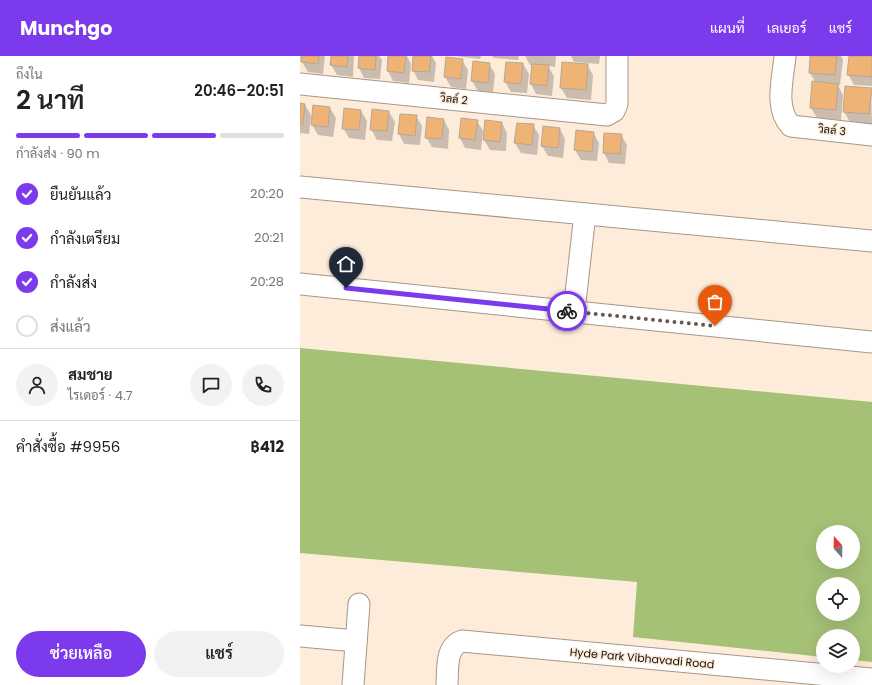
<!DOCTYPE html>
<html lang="th">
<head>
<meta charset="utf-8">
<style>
	body { margin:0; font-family:Poppins,Sarabun,sans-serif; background:#f2f2f2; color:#222; height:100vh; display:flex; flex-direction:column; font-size:15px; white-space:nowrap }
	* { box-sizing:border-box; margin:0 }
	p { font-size:13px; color:#767676 }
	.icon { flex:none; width:22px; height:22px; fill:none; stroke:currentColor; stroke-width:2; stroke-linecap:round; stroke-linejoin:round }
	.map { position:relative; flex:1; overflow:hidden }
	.drawer { display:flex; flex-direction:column; background:#fff; width:300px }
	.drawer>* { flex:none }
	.needle { width:26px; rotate:340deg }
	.controls { position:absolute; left:516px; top:469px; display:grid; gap:8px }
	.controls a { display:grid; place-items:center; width:44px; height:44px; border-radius:50%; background:#fff; box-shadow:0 4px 16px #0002; font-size:20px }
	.pin { position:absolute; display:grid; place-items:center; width:34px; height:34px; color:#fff; margin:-41px -17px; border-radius:50% 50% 50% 0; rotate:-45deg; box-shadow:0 0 4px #0007 }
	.pin .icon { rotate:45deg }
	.courier { position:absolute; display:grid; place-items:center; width:40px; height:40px; margin:-20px; border:3px solid #7c3aed; border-radius:50%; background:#fff; color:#222; box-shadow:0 1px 5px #0007 }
	.head em { font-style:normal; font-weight:600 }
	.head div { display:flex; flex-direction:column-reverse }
	.head { display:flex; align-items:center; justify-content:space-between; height:68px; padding:0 16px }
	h1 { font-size:26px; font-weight:600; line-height:30px }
	.bar { display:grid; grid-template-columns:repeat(4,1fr); gap:6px 4px; align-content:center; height:48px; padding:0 16px }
	.bar i { height:5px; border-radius:3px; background:#e0e0e0 }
	.bar .current { background:#7c3aed }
	.bar p { grid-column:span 4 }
	.line { display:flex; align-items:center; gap:10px; padding:0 16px; border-top:1px solid #e0e0e0 }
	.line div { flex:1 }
	.round { display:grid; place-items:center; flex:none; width:42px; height:42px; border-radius:21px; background:#f2f2f2 }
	ol { padding:0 16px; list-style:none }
	li { display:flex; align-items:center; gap:12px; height:44px }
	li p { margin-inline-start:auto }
	li .icon { padding:4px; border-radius:50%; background:#7c3aed; color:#fff; stroke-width:4 }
	li:last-child { color:#767676 }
	li i { width:22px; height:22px; border:2px solid #e0e0e0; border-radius:50% }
	.action { display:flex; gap:8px; margin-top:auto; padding:8px 16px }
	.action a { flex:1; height:46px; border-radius:24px; background:#7c3aed; color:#fff; font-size:16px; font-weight:600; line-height:46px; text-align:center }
	.action a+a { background:#f2f2f2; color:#222 }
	header { display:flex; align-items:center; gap:24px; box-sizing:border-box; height:56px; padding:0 20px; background:#7c3aed; color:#fff }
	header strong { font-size:19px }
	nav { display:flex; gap:22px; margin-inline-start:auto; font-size:14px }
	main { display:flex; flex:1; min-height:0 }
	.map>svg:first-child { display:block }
	.forest { fill:#a5c176; fill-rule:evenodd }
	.shadow { fill:#0003 }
	.building { fill:#eeb375; stroke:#b7a696 }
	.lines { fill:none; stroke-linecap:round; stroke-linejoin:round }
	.street-casing { stroke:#a89787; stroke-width:23 }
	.street { stroke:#fff; stroke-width:21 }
	.done { stroke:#645a50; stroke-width:4; stroke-dasharray:0 7.2 }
	.route { stroke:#7c3aed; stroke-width:5 }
	.labels { text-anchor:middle; stroke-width:3; stroke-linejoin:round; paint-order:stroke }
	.street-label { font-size:11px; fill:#110c06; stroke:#fdecda }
</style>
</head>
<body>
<header>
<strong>Munchgo</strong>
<nav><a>แผนที่</a><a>เลเยอร์</a><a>แชร์</a></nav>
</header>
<main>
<section class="drawer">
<div class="head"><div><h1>2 นาที</h1><p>ถึงใน</p></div><em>20:46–20:51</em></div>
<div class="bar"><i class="current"></i><i class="current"></i><i class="current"></i><i></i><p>กำลังส่ง · 90 m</p></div>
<ol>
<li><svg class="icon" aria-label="check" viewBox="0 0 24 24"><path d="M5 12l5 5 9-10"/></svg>ยืนยันแล้ว<p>20:20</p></li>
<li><svg class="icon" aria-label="check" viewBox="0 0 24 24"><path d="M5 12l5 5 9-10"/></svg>กำลังเตรียม<p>20:21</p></li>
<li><svg class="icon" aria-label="check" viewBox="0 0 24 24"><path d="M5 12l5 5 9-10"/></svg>กำลังส่ง<p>20:28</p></li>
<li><i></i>ส่งแล้ว</li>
</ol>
<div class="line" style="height:72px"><a class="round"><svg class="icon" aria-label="person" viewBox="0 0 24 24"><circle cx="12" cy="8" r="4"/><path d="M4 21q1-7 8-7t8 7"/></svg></a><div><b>สมชาย</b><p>ไรเดอร์ · 4.7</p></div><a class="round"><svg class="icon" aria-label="chat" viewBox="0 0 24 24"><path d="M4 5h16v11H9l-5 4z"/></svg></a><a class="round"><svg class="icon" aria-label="phone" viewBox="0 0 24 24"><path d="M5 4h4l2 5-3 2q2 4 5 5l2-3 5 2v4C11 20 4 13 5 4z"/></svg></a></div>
<div class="line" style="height:52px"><div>คำสั่งซื้อ #9956</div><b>฿412</b></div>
<div class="action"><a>ช่วยเหลือ</a><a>แชร์</a></div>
</section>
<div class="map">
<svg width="572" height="629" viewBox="0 0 572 629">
	<rect width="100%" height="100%" fill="#fdecda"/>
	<path class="forest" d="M0,292l572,54v260l-19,-2v-24h-30v21l-190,-20 4,-55 -337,-29zM523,476h30v30h-30zM523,528h30v30h-30z"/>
	<g class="shadow">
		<polygon points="2,0 25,0 23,18 8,16 2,6"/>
		<polygon points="32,0 54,0 53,21 37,19 31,9"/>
		<polygon points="60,0 79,0 82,4 80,23 64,22 59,12"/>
		<polygon points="89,0 107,0 111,8 109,27 93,25 88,15"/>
		<polygon points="114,0 132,0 136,7 134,26 118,24 113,14"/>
		<polygon points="155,0 181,0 180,3"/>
		<polygon points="192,0 219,0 218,4 194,2"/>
		<polygon points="225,0 256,0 255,11 248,10 254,20 252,40 236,38 231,28 232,9 230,9"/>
		<polygon points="271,0 300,0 299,8 274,6"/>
		<polygon points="511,0 541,0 543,4 540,29 538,29 543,39 541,64 517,62 511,52 516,27 510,17"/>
		<polygon points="550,0 572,0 572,30 554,29 548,18"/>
		<polygon points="162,4 168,14 166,33 151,31 145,21"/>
		<polygon points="207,7 223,8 229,18 227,37 211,36 205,26"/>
		<polygon points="263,7 287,9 293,19 291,44 267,42 261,32"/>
		<polygon points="189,8 195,18 193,36 178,35 172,25"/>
		<polygon points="571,33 572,68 550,66 544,56"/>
		<polygon points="0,48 5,49 11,59 9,78 0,77"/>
		<polygon points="14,50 30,52 36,62 33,81 18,79 12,69"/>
		<polygon points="61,55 67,65 65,84 49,82 43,72"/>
		<polygon points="89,56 95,66 92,85 77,84 71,73"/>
		<polygon points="116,60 122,70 120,89 104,88 99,78"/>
		<polygon points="144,64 149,74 148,93 132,91 126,81"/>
		<polygon points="177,65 183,75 181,94 165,92 160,82"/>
		<polygon points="202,67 207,77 206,95 190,94 184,84"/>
		<polygon points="233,69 239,79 237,99 221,97 215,87"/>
		<polygon points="260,73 265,83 263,102 248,100 242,90"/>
		<polygon points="293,76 299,87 297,105 281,104 275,94"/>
		<polygon points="321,79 327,89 325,108 309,107 304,97"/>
	</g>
	<g class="building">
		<polygon points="1,0 19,0 18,8 1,6"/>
		<polygon points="31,0 48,0 47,11 30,9"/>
		<polygon points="59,0 76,0 75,14 58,12"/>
		<polygon points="88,0 106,0 104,17 87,15"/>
		<polygon points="113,0 131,0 129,16 112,15"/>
		<polygon points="510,0 537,0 535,19 509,17"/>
		<polygon points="549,0 572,0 572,21 547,19"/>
		<polygon points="146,1 163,3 161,23 144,21"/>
		<polygon points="173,5 190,7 188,27 171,25"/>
		<polygon points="206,6 223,7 221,28 204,26"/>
		<polygon points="262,6 288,8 286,34 260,32"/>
		<polygon points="232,8 249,9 247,30 230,28"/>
		<polygon points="512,25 538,28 536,54 510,52"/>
		<polygon points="545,30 572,32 569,58 543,56"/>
		<polygon points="0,47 5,48 3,68 0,68"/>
		<polygon points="13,49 30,51 28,71 11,69"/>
		<polygon points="44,52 61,54 59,74 42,73"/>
		<polygon points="72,53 89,55 87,75 70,74"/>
		<polygon points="100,58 117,59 115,80 98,78"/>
		<polygon points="127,61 144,63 142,83 125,82"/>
		<polygon points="161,62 178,64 175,84 159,82"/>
		<polygon points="185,64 202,66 200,86 183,84"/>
		<polygon points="217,67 234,68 232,89 214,87"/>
		<polygon points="243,70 260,72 258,92 241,90"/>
		<polygon points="276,74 294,76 292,96 274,94"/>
		<polygon points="304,77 322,78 320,98 303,97"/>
	</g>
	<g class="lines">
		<defs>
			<g id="street">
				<path d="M485,0c-2,23 -11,52 6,70l81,9"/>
				<polyline points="0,28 307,59 314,55 317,48 317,0"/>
				<polyline points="0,131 572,185"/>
				<polyline points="0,228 572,286"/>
				<polyline points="274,255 285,158"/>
				<polyline points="0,580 56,585"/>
				<polyline points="53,629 59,548"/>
				<path d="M147,629c1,-15 -2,-38 15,-44l410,38"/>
			</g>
		</defs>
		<use href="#street" class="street-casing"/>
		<use href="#street" class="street"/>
	</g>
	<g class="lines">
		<polyline class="done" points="267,255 415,270"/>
		<polyline class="route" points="46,232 267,255"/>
	</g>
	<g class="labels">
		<g class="street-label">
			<text transform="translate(154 43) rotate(6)" y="4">วิลล์ 2</text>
			<text transform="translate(532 74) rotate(6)" y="4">วิลล์ 3</text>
			<text transform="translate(342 602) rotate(5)" y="4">Hyde Park Vibhavadi Road</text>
		</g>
	</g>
</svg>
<div class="controls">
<a><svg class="needle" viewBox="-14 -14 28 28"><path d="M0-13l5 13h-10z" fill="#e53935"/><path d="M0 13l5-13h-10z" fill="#767676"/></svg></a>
<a><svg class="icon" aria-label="locate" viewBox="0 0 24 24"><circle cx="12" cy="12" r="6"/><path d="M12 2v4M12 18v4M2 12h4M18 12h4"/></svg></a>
<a><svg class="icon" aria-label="layers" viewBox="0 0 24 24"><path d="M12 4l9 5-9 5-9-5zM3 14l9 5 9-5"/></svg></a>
</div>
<div class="pin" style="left:415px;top:270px;background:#ea580c"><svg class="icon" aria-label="bag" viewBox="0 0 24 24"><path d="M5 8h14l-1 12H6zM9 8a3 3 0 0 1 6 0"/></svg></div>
<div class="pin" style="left:46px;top:232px;background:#1f2937"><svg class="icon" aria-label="home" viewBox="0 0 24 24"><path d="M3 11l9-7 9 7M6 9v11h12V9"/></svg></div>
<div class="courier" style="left:267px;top:255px"><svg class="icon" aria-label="bike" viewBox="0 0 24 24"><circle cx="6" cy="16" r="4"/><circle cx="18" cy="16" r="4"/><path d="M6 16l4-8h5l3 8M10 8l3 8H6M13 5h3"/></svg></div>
</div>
</main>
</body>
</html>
